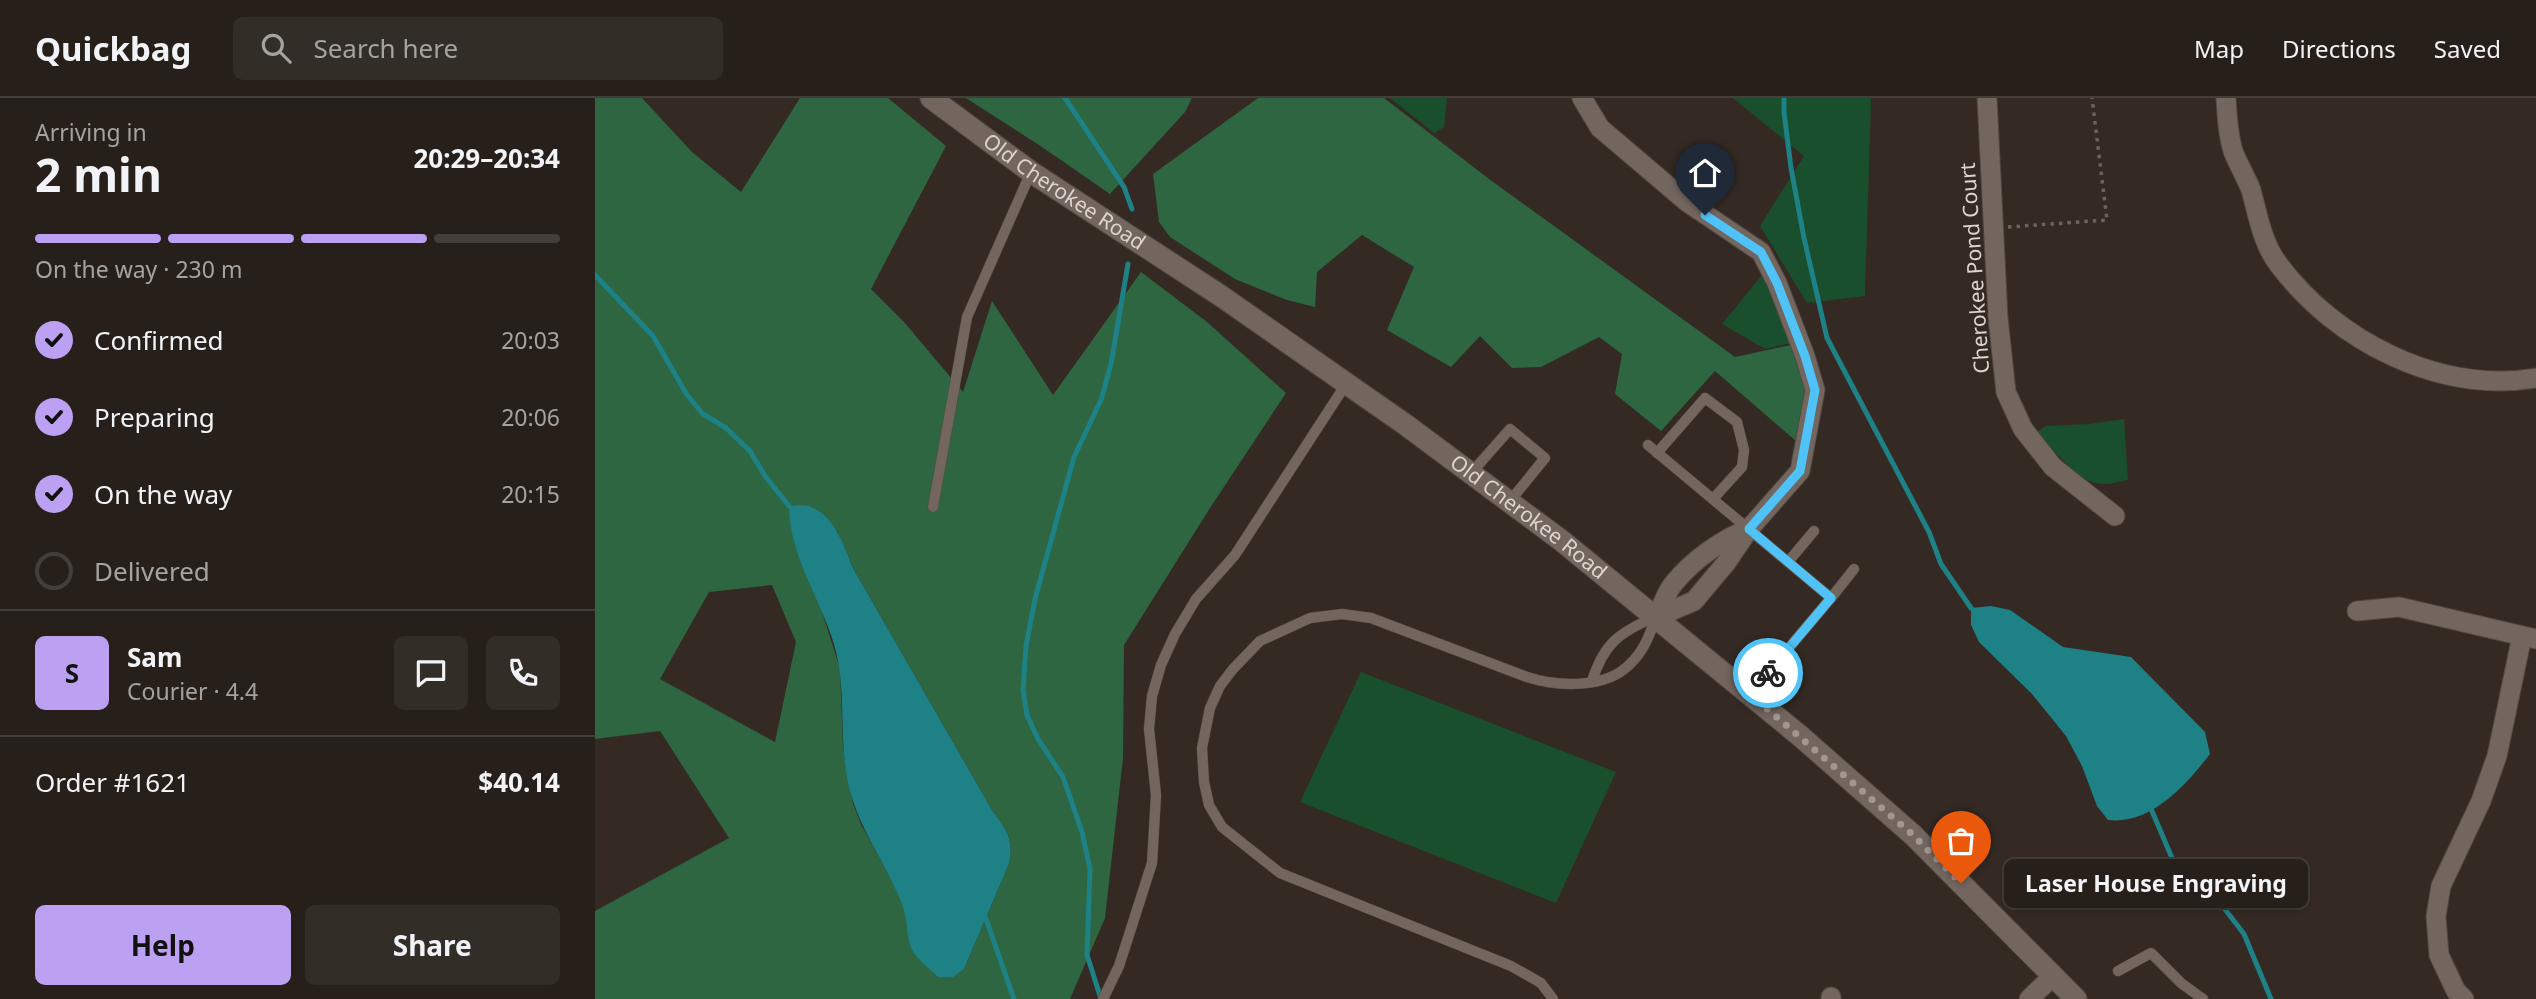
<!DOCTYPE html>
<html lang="en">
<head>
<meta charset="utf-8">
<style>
	body { margin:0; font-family:"Noto Sans",sans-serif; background:#332d27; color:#f1f3f6; height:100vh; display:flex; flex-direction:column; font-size:26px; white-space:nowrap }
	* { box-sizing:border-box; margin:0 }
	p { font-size:23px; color:#a4a3a2 }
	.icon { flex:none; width:38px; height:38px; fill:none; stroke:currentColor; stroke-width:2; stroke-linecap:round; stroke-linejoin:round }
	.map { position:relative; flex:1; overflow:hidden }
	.panel { display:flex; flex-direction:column; background:#27201a; width:595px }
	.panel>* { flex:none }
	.pin { position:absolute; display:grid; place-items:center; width:60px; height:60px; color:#fff; margin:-72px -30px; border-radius:50% 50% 50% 0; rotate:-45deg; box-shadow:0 0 7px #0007 }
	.pin .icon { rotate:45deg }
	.courier { position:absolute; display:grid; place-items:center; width:70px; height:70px; margin:-35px; border:5px solid #4fc3f7; border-radius:50%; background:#fff; color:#222; box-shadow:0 2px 9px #0007 }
	.bubble { position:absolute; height:49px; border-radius:10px; background:#27201a; box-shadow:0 2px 5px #0004,0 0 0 2px #433e39; font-size:23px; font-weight:700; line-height:49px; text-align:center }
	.headline em { font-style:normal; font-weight:700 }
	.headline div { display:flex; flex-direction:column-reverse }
	.headline { display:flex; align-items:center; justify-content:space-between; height:119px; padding:0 35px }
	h1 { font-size:46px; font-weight:700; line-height:52px }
	.bar { display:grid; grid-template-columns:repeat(4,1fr); gap:10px 7px; align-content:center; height:84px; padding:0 35px }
	.bar i { height:9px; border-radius:5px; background:#433e39 }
	.bar .current { background:#bca0f2 }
	.bar p { grid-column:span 4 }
	.line { display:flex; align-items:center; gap:18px; padding:0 35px; border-top:2px solid #433e39 }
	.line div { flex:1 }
	.round { display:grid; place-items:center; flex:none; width:74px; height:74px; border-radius:10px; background:#332d27 }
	ol { padding:0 35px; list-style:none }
	li { display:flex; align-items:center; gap:21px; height:77px }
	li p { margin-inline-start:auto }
	li .icon { padding:7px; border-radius:50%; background:#bca0f2; color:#111; stroke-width:4 }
	li:last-child { color:#a4a3a2 }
	li i { width:38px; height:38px; border:4px solid #433e39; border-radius:50% }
	.action { display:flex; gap:14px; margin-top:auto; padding:14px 35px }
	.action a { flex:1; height:80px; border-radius:10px; background:#bca0f2; color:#111; font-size:28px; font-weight:700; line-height:80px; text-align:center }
	.action a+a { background:#332d27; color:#f1f3f6 }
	header { display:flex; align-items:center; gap:42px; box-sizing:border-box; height:98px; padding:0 35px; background:#27201a; border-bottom:2px solid #433e39 }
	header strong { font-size:33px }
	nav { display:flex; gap:38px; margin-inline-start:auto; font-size:24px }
	.search { width:490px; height:63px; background:#332d27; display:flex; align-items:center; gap:18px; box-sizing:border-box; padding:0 24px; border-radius:10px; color:#a4a3a2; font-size:26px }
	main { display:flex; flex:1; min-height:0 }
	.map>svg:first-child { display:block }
	.green { fill:#194f2d }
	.forest { fill:#2d6640; fill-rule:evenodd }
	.water { fill:#1d8186 }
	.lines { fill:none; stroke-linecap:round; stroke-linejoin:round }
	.stream { stroke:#1d8186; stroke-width:5 }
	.lane-casing { stroke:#514843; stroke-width:11 }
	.street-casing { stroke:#514843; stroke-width:21 }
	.secondary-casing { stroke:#514843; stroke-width:23 }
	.path { stroke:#6c635d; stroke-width:3.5; stroke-dasharray:3.5 5; stroke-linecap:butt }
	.lane { stroke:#73665f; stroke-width:10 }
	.street { stroke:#73665f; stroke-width:19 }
	.secondary { stroke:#73665f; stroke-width:21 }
	.done { stroke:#a19893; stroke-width:7; stroke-dasharray:0 12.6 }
	.route { stroke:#4fc3f7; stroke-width:9 }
	.labels { text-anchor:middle; stroke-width:5; stroke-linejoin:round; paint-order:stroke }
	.street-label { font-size:21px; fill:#dbd4d0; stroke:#342a23 }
</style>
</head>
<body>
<header>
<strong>Quickbag</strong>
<div class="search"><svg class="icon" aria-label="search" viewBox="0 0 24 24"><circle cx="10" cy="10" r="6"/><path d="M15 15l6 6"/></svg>Search here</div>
<nav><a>Map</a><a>Directions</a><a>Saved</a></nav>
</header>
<main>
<section class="panel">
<div class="headline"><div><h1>2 min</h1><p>Arriving in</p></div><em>20:29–20:34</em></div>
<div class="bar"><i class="current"></i><i class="current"></i><i class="current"></i><i></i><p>On the way · 230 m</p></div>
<ol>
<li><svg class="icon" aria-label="check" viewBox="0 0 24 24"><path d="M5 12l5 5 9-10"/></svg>Confirmed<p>20:03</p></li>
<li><svg class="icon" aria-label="check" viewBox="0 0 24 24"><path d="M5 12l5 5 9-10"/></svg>Preparing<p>20:06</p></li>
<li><svg class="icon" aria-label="check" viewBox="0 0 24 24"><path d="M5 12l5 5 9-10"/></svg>On the way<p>20:15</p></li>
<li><i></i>Delivered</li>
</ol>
<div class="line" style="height:126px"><b class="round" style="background:#bca0f2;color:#111">S</b><div><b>Sam</b><p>Courier · 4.4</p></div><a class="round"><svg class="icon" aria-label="chat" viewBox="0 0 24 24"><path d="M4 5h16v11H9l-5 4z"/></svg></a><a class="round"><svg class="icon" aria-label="phone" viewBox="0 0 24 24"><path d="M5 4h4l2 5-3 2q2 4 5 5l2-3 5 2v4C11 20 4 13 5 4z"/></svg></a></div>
<div class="line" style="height:91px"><div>Order #1621</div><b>$40.14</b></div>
<div class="action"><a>Help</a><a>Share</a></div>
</section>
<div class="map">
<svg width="1941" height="901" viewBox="0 0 1941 901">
	<rect width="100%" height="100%" fill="#342a23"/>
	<g class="green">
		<polygon points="795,0 852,0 849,29 839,35"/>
		<polygon points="1138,0 1276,0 1270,198 1212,205 1165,128 1209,58"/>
		<polygon points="1168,176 1201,244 1170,251 1127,226"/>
		<path d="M1529,321l4,61c-11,2 -22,6 -33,3 -20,-6 -44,-36 -58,-51l9,-6 43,-2z"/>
		<polygon points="766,574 1021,674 961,805 705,704"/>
	</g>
	<g class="forest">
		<path d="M0,0h47l50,54 49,40 59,-94h88l58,48 -75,143 33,33 59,70 29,-91 61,94 88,-123 66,50 79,71 -76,115 -86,137 -1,113 -18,160 -35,81h-475v-88l134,-73 -69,-107 -65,8zM194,408l48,25 17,39 138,240c15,21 22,28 17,54l-45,105 -53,-22 -4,-31 -12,-30 -34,-62 -8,-20 -6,-27 -4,-31 -3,-77zM177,487l24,57 -21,100 -115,-63 49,-87z"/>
		<polygon points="371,0 597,0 590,14 515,96 447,49"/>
		<polygon points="663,0 789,0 894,81 1140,259 1205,245 1220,292 1209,350 1120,273 1066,333 1020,296 1027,256 1004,239 946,269 917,270 885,238 856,269 792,232 819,169 767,137 722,174 720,209 692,202 640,181 575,139 564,124 558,76"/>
	</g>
	<g class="water">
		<path d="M194,408c7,0 16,-2 22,1 25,10 33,40 43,63l138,240c15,21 22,28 17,54l-45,105 -11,8h-15c-9,-9 -24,-19 -28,-32 -4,-17 -2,-27 -10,-46 -17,-41 -45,-76 -53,-121 -8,-46 0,-92 -14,-137 -14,-45 -44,-87 -44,-135z"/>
		<path d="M1396,508l19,4 53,37 68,10 74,75 5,22c-24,31 -59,71 -102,66l-11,-14 -15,-40 -16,-30 -34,-42 -53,-52 -8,-17v-17z"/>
	</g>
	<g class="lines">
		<g class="stream">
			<polyline points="470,0 529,89 537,111"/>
			<polyline points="1189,0 1189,14 1196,70 1209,140 1232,240 1334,434 1346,466 1376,510"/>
			<polyline points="0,177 58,238 92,297 108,316 131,330 155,353 170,378 194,408"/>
			<polyline points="1557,713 1577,760 1619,797 1649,836 1676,901"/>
			<polyline points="390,818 419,901"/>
			<polyline points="506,901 492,857 495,771 487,734 468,679 443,641 432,617 428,592 431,548 440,501 479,359 506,302 516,266 533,166"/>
		</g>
		<defs>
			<g id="lane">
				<polyline points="1053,347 1236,500 1155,596"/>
				<polyline points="1062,355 1110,300 1142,324 1149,352 1147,369 1118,401"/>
				<polyline points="877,374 915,331 950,360 915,403"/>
				<polyline points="338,409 372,219 436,74"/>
				<polyline points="1193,464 1219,433"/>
				<polyline points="1236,500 1259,471"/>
				<path d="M997,583c12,-38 28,-49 63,-64"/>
				<polyline points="1523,873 1556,855 1586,885 1608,901"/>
				<polyline points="508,901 524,868 557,765 561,697 554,631 557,598 566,567 580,536 601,501 640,457 751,286"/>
				<path d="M958,901l-12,-16 -30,-17 -231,-93 -58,-46 -13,-22 -5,-23 -2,-34 8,-40 10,-22 13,-17 27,-28 50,-23 32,-4 29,4 156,59c31,10 79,12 103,-13 14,-13 20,-30 26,-47"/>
			</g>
			<g id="street">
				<polyline points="987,0 1005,30 1092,104 1166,154 1182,185 1210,258 1220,292 1205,373 1154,431 1131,465 1099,503 1062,519"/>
				<polyline points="1392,0 1403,220 1411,294 1428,331 1458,369 1520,418"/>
				<path d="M1631,0c1,18 2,36 7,53 5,13 13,26 18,39 7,25 11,53 28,75 57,76 160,129 257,113"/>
				<polyline points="1762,513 1804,509 1941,541"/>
				<path d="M1062,519c5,-11 9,-25 17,-34 19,-23 48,-44 75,-54"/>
				<polyline points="1236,901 1236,899"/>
				<polyline points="1434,901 1458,878"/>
				<polyline points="1869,901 1861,893 1844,857 1841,818 1846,788 1886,703 1902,658 1927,538"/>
			</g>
			<g id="secondary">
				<path id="s1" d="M336,0l100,74 190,124 185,129 156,116 237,194 114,100 163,164"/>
			</g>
		</defs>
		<use href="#lane" class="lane-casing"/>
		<use href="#street" class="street-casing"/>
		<use href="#secondary" class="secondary-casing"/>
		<polyline class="path" points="1413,129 1512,122 1497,0"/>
		<use href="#lane" class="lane"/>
		<use href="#street" class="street"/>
		<use href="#secondary" class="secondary"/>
	</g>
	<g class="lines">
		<polyline class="done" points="1173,575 1155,596 1318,737 1366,785"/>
		<polyline class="route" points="1110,117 1166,154 1182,185 1210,258 1220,292 1205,373 1154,431 1236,500 1173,575"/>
	</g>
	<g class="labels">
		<g class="street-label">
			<text dy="7" stroke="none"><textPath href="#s1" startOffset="163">Old Cherokee Road</textPath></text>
			<text transform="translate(1380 170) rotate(-94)" y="7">Cherokee Pond Court</text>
			<text dy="7" stroke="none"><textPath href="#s1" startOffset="730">Old Cherokee Road</textPath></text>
		</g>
	</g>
</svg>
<div class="pin" style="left:1366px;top:785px;background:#ea580c"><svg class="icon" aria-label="bag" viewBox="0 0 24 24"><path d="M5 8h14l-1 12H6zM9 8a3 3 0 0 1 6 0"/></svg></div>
<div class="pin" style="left:1110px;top:117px;background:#1f2937"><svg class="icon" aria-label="home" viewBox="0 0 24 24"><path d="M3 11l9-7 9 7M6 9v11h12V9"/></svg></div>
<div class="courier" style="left:1173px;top:575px"><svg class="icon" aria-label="bike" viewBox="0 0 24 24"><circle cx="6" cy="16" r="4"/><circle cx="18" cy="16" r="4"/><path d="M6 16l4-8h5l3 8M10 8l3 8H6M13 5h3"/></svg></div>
<div class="bubble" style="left:1409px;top:761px;width:304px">Laser House Engraving</div>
</div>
</main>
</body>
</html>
